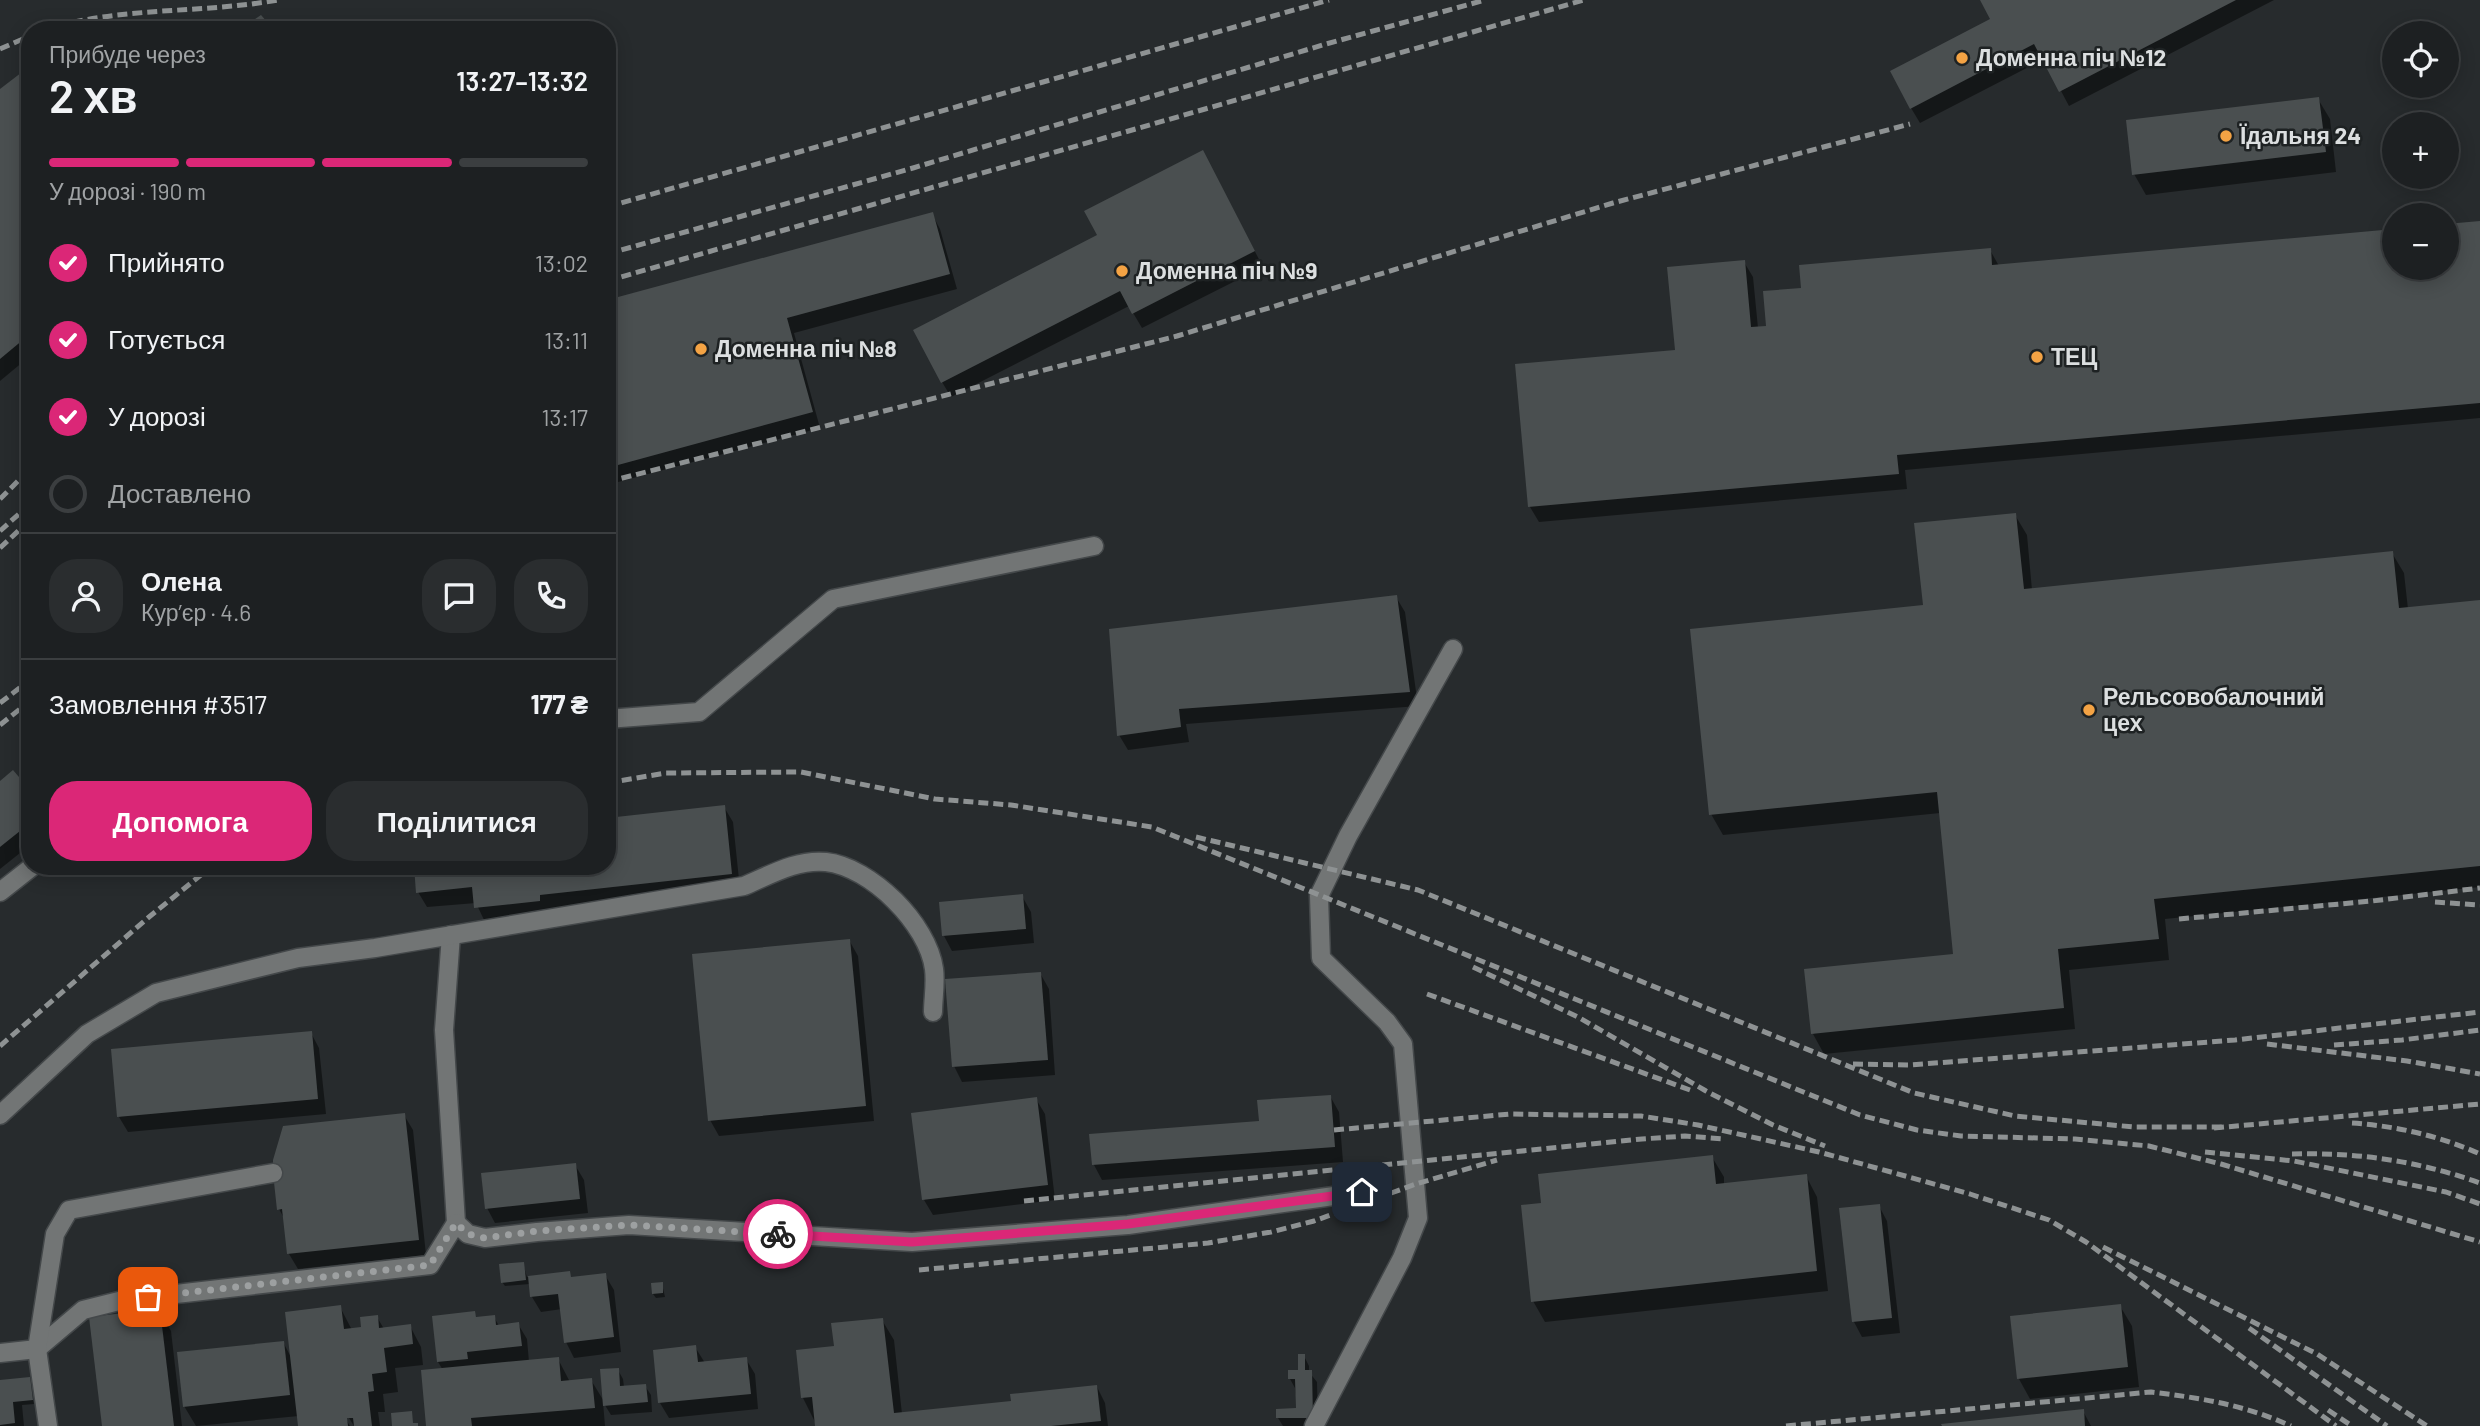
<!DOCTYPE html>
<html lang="uk">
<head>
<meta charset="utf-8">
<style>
	body { margin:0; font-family:Barlow,sans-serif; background:#2a2d2f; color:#f1f3f6; height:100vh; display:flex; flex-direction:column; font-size:26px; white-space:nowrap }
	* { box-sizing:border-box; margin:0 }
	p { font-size:23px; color:#a0a3a5 }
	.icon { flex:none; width:38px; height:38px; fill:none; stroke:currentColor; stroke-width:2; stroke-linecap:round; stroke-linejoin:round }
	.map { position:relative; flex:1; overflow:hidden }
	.sheet { position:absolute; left:21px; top:21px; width:595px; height:854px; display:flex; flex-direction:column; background:#1d2022; border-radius:28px; box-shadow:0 4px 18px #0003,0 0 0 2px #3b3e40 }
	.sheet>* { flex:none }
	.buttons { position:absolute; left:2382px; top:21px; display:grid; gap:14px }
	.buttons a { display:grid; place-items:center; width:77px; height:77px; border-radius:50%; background:#1d2022; box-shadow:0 4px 18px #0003,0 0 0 2px #3b3e40; font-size:35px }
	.pin { position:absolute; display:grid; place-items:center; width:60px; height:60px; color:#fff; margin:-30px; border-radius:14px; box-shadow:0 4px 10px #0006 }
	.courier { position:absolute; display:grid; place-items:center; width:70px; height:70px; margin:-35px; border:5px solid #db2777; border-radius:50%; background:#fff; color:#222; box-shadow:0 2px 9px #0007 }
	.summary em { font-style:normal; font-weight:600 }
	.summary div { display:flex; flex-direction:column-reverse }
	.summary { display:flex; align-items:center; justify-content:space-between; height:119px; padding:0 28px }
	h1 { font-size:46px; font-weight:600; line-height:52px }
	.bar { display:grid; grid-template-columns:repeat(4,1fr); gap:10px 7px; align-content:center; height:84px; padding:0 28px }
	.bar i { height:9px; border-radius:5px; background:#3b3e40 }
	.bar .active { background:#db2777 }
	.bar p { grid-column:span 4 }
	.line { display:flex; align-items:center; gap:18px; padding:0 28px; border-top:2px solid #3b3e40 }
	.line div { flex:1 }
	.round { display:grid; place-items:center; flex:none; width:74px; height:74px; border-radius:28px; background:#2a2d2f }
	ol { padding:0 28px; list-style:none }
	li { display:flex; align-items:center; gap:21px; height:77px }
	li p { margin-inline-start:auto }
	li .icon { padding:7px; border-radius:50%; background:#db2777; color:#fff; stroke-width:4 }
	li:last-child { color:#a0a3a5 }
	li i { width:38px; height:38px; border:4px solid #3b3e40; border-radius:50% }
	.action { display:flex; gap:14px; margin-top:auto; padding:14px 28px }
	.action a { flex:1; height:80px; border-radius:28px; background:#db2777; color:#fff; font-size:28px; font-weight:600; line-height:80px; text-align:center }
	.action a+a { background:#2a2d2f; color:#f1f3f6 }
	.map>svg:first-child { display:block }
	.shadow { fill:#0007 }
	.building { fill:#4a4f50 }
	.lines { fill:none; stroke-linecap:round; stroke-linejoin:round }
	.minor-casing { stroke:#44484a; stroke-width:21 }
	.minor { stroke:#727575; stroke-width:18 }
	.rail { stroke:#8e9293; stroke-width:5; stroke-dasharray:10 5; stroke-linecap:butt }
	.done { stroke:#9da0a1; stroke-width:7; stroke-dasharray:0 12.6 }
	.route { stroke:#db2777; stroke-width:9 }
	.poi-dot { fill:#f4a344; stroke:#1e2223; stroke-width:2.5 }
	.labels { text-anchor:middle; stroke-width:5; stroke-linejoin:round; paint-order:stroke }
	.poi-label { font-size:23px; font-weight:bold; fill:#dcdfe0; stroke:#1e2223; text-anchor:start }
</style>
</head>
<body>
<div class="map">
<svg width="2480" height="1426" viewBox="0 0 2480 1426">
	<rect width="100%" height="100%" fill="#272b2d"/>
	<g class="shadow">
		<polygon points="1982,0 2274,0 2069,106 2044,59 1920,123 1911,108 1992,20"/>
		<polygon points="30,68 30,356 0,381 0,91"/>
		<polygon points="2318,99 2330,119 2336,172 2146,195 2134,174"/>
		<polygon points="1211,167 1263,267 1142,328 1129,306 951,397 942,382 1099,236"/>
		<polygon points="932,214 940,229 957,289 794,333 820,428 607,485 607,302"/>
		<polygon points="2480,223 2480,418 1905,470 1907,489 1539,522 1530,507 1517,366 1677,351 1744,262 1753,277 1758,328 1768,328 1803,289 1990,250 1999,266 2394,230 2394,268 2446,268"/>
		<polygon points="2015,515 2027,535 2032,590 2392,553 2404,573 2408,609 2480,601 2480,887 2165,919 2169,960 2069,970 2075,1029 1824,1054 1813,1034 1955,955 1940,813 1723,835 1711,814 1925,607"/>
		<polygon points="1396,597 1405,612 1418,706 1186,724 1189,742 1128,750 1119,735"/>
		<polygon points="0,783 30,792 30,845 0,869"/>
		<polygon points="724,807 733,822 740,889 547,910 548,916 485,922 476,903 427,907 418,892 607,866"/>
		<polygon points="1022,896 1031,912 1034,943 952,951 944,936"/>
		<polygon points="849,940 858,956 874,1121 719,1136 710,1120"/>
		<polygon points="1040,973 1049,989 1055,1075 962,1082 954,1066"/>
		<polygon points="311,1033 319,1048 326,1114 128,1132 119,1117"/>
		<polygon points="1330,1096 1339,1112 1343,1162 1102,1180 1094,1165 1091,1135 1261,1122"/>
		<polygon points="1036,1099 1045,1114 1055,1200 933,1215 924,1200"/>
		<polygon points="404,1115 413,1130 426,1255 298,1269 289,1254 285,1220 279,1209"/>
		<polygon points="1712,1157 1724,1177 1724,1185 1806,1176 1817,1197 1828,1291 1545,1322 1533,1301 1543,1205"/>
		<polygon points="575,1165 584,1180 588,1213 495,1223 487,1208"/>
		<polygon points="1879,1206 1887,1221 1900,1333 1862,1337 1854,1322"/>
		<polygon points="523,1264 527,1277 569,1273 572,1279 605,1275 614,1290 621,1352 574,1358 566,1342 562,1309 541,1312 532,1297 530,1284 505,1286 502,1282"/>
		<polygon points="662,1284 665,1297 656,1298 653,1294"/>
		<polygon points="2120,1306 2132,1326 2139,1387 2030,1399 2019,1379"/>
		<polygon points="340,1307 352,1330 363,1329 377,1317 384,1329 410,1326 421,1347 423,1365 395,1368 398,1392 383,1394 385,1412 378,1412 380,1426 354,1426 344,1410 341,1412 350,1426 295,1426 300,1426 299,1416 196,1426 184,1406 283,1342 292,1359"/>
		<polygon points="159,1311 171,1331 182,1426 103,1426"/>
		<polygon points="474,1313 477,1318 494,1317 499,1326 518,1324 527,1339 529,1362 558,1359 570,1382 591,1380 605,1403 618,1370 623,1379 624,1387 645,1386 651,1395 652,1412 611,1415 603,1402 605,1426 427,1426 443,1370 438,1362"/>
		<polygon points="882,1320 894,1340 902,1414 1013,1402 1097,1387 1105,1403 1108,1426 817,1426 803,1398 836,1348"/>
		<polygon points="695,1347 705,1363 746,1359 755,1374 758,1409 669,1418 660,1403"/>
		<polygon points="1304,1356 1309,1366 1309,1372 1317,1382 1318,1426 1283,1426 1278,1418 1298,1410 1295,1388 1290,1379 1300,1372"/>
		<polygon points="29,1379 34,1404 22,1405 24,1426 0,1426 0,1382"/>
		<polygon points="2083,1411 2091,1426 1941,1426"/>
	</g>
	<g class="building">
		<polygon points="1980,0 2236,0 2059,92 2034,44 1910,109 1890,71 1990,19"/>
		<polygon points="261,15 274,30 239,30"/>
		<polygon points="30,66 30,334 0,359 0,89"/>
		<polygon points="2319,97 2326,152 2132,175 2126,120"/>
		<polygon points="1203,150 1255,251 1132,314 1120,291 941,383 913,330 1097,235 1084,211"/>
		<polygon points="933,212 950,274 787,318 813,412 607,468 607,300"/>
		<polygon points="2480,221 2480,403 1897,455 1899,474 1528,507 1515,364 1675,350 1667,267 1745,260 1751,327 1766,326 1763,291 1801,288 1799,265 1991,248 1992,265 2394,229 2394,268 2446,268 2446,224"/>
		<polygon points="2016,513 2024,589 2393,551 2399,608 2480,600 2480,866 2154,899 2159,939 2058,949 2064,1008 1811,1034 1804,969 1953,954 1937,792 1709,815 1690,629 1923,605 1914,523"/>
		<polygon points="1397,595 1410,692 1179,709 1181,727 1117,736 1109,629"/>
		<polygon points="13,770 30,790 30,823 0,847 0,781"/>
		<polygon points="725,805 732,874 540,895 540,901 474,908 472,887 416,893 414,866 607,866 607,818"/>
		<polygon points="1023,894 1026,929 942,936 939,902"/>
		<polygon points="850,939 866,1106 708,1121 692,954"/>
		<polygon points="1041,972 1048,1060 952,1067 945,979"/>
		<polygon points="312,1031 318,1099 117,1117 111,1049"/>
		<polygon points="1331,1095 1335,1147 1092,1165 1089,1134 1259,1121 1257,1100"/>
		<polygon points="1037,1097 1048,1185 922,1200 911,1113"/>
		<polygon points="405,1113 419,1240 287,1254 282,1209 277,1210 273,1173 273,1160 283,1126"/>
		<polygon points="1713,1155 1716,1184 1807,1174 1817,1271 1531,1302 1521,1205 1541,1203 1538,1174"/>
		<polygon points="576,1163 580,1199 485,1209 481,1173"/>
		<polygon points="1880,1204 1892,1318 1852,1322 1839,1208"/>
		<polygon points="524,1262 526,1280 501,1283 499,1264"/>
		<polygon points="570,1271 571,1277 606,1273 614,1337 564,1343 558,1294 530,1297 528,1276"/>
		<polygon points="663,1282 663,1293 652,1294 651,1283"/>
		<polygon points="2121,1304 2128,1367 2017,1379 2010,1316"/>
		<polygon points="341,1305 344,1329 361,1327 360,1317 378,1315 379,1328 411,1324 413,1344 384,1348 387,1372 372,1374 374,1391 368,1392 372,1426 354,1426 353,1418 347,1418 348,1426 298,1426 285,1312"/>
		<polygon points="160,1309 174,1426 102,1426 89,1317"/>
		<polygon points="475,1311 476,1317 495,1315 496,1325 519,1322 522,1346 467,1352 468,1359 437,1362 432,1316"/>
		<polygon points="883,1318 894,1413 1011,1401 1010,1394 1097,1385 1101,1421 1051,1426 815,1426 812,1397 801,1398 796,1350 834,1346 831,1323"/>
		<polygon points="284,1341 290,1395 183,1407 177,1352"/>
		<polygon points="696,1345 698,1362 747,1357 751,1394 658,1403 653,1350"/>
		<polygon points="1298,1354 1305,1354 1305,1370 1312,1370 1313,1418 1276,1418 1276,1409 1296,1408 1295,1379 1288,1379 1288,1370 1298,1370"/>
		<polygon points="559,1357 561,1381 592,1378 595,1408 471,1418 472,1426 426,1426 421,1370"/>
		<polygon points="619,1368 620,1386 646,1384 648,1402 603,1406 600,1369"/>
		<polygon points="30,1377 33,1400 13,1402 15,1423 0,1425 0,1380"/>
		<polygon points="2084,1409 2085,1426 1942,1426 1941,1424"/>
		<polygon points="412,1411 413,1423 418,1423 418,1426 392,1426 391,1413"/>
	</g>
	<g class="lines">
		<defs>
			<g id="minor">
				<polyline points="607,719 699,712 833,599 1094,546"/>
				<polyline points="0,892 33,866"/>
				<polyline points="451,935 444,1030 456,1223"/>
				<path d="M0,1115l87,-81 69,-41 142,-35 77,-10 369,-62c26,-11 53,-27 82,-24 45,5 102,62 108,107 2,14 -1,30 -1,43"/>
				<polyline points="0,1353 37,1349 83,1310 123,1300 430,1265 456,1223 468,1234 485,1238 537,1232 629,1225 912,1242 1128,1225 1362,1192"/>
				<polyline points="48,1426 37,1349 55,1234 69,1210 273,1173"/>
				<polyline points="1314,1426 1402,1258 1418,1218 1403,1044 1387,1022 1321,958 1319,896 1348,836 1453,649"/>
			</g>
		</defs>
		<use href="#minor" class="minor-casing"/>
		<use href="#minor" class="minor"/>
		<g class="rail">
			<path d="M44,30c76,-24 156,-16 234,-30"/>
			<polyline points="0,49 30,36"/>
			<polyline points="607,207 1329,0"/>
			<polyline points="607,254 913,168 1326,44 1485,0"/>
			<polyline points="607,281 1584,0"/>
			<polyline points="607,482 1177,336 1613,203 1910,124"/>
			<polyline points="0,499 30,469"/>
			<polyline points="0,531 30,504"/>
			<polyline points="0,548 30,520"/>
			<polyline points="0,703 30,680"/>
			<polyline points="0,725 30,701"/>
			<polyline points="607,783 666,773 801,772 935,799 1011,805 1152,827 1860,1115 1917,1130 1961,1136 2075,1139 2149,1146 2221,1164 2480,1242"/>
			<polyline points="1196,837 1418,890 1914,1093 2015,1116 2134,1127 2224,1127"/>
			<polyline points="2435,902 2480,905"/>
			<polyline points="2179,919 2372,901 2480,888"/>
			<polyline points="1473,967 1578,1017 1706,1091 1773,1125 1825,1146"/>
			<polyline points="1427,994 1690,1090"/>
			<polyline points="2267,1044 2407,1061 2480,1074"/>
			<polyline points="2334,1045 2402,1040 2480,1030"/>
			<polyline points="0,1046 149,917 212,866"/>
			<polyline points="1853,1064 1909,1065 2235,1040 2480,1012"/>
			<path d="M2352,1123c44,3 88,13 128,31"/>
			<polyline points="2214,1128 2480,1104"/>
			<polyline points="1334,1130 1510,1114 1641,1116 1698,1125 1819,1152 1970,1194 2049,1220 2086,1242 2336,1426"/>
			<polyline points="2205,1152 2294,1161 2446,1192 2480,1204"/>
			<path d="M2292,1154c64,-2 127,7 188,29"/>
			<polyline points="1024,1201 1642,1139 1685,1136 1725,1139"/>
			<polyline points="2103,1247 2317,1354 2427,1426"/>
			<polyline points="919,1270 1208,1243 1271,1232 1314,1221 1416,1184 1497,1160"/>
			<polyline points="2249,1328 2387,1426"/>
			<polyline points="2328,1410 2352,1426"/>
			<path d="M1786,1426l365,-34c50,6 94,13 140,34"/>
		</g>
	</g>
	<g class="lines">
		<polyline class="done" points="148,1297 430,1265 456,1223 468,1234 485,1238 537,1231 629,1225 778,1234"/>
		<polyline class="route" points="778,1234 912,1242 1128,1224 1362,1192"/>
	</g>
	<g class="poi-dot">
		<circle cx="1962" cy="58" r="7"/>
		<circle cx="2226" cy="136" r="7"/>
		<circle cx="1122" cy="271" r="7"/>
		<circle cx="701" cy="349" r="7"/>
		<circle cx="2037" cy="357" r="7"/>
		<circle cx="2089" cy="710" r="7"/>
	</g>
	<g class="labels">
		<g class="poi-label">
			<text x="1976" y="66">Доменна піч №12</text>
			<text x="2240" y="144">Їдальня 24</text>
			<text x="1136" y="279">Доменна піч №9</text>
			<text x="715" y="357">Доменна піч №8</text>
			<text x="2051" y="365">ТЕЦ</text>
			<text x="2103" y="705">Рельсовобалочний<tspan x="2103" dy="26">цех</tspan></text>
		</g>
	</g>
</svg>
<div class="buttons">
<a><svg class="icon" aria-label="locate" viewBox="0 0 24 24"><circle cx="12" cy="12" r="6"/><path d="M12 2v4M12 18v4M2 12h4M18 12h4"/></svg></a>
<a>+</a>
<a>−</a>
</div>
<div class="pin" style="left:148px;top:1297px;background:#ea580c"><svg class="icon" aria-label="bag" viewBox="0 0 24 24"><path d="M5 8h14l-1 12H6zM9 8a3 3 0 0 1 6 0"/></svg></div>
<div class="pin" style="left:1362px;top:1192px;background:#1f2937"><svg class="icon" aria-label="home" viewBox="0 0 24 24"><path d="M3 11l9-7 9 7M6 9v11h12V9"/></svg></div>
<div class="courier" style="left:778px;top:1234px"><svg class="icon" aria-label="bike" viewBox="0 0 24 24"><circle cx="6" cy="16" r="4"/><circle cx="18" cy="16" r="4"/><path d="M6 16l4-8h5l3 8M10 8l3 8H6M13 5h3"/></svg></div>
<section class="sheet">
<div class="summary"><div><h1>2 хв</h1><p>Прибуде через</p></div><em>13:27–13:32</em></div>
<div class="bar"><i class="active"></i><i class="active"></i><i class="active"></i><i></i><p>У дорозі · 190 m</p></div>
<ol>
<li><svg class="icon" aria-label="check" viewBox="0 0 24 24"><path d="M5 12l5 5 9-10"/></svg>Прийнято<p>13:02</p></li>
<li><svg class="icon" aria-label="check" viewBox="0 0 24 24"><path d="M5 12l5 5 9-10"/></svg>Готується<p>13:11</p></li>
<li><svg class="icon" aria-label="check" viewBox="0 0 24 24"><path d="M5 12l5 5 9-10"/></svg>У дорозі<p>13:17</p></li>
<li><i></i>Доставлено</li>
</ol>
<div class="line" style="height:126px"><a class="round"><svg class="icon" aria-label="person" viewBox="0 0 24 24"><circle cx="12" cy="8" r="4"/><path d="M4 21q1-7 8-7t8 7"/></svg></a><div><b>Олена</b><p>Кур’єр · 4.6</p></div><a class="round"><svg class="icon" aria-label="chat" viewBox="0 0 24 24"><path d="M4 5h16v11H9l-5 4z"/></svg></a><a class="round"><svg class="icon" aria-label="phone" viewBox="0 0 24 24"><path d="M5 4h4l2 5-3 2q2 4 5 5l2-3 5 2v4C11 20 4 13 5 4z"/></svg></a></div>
<div class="line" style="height:91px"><div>Замовлення #3517</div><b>177 ₴</b></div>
<div class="action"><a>Допомога</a><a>Поділитися</a></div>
</section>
</div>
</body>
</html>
